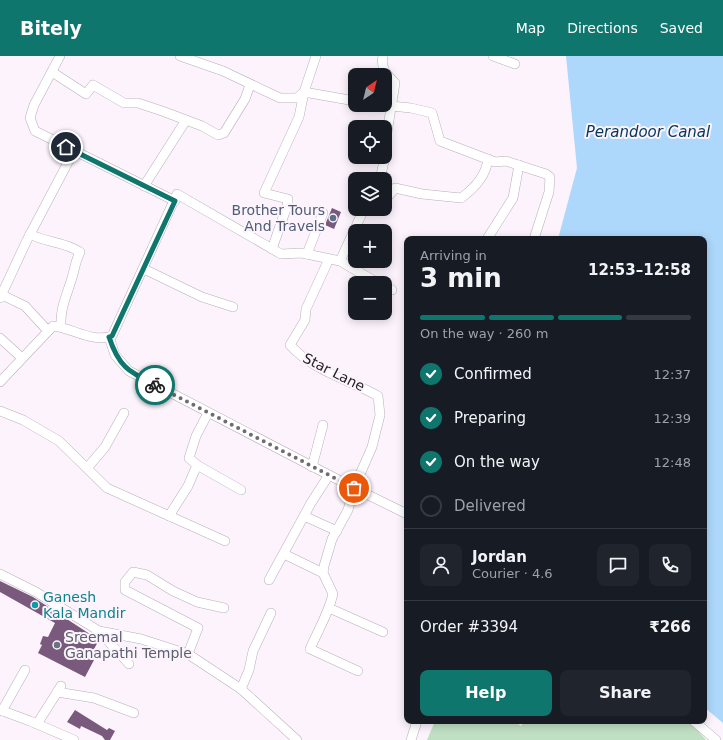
<!DOCTYPE html>
<html lang="en">
<head>
<meta charset="utf-8">
<style>
	body { margin:0; font-family:"DejaVu Sans",sans-serif; background:#20242c; color:#f1f3f6; height:100vh; display:flex; flex-direction:column; font-size:15px; white-space:nowrap }
	* { box-sizing:border-box; margin:0 }
	p { font-size:13px; color:#9ea1a6 }
	.icon { flex:none; width:22px; height:22px; fill:none; stroke:currentColor; stroke-width:2; stroke-linecap:round; stroke-linejoin:round }
	.map { position:relative; flex:1; overflow:hidden }
	.sheet { position:absolute; left:404px; top:180px; width:303px; height:488px; display:flex; flex-direction:column; background:#171b24; border-radius:8px; box-shadow:0 2px 10px #0003 }
	.sheet>* { flex:none }
	.needle { width:26px; rotate:35deg }
	.fabs { position:absolute; left:348px; top:12px; display:grid; gap:8px }
	.fabs a { display:grid; place-items:center; width:44px; height:44px; border-radius:8px; background:#171b24; box-shadow:0 2px 10px #0003; font-size:20px }
	.pin { position:absolute; display:grid; place-items:center; width:34px; height:34px; color:#fff; margin:-17px; border:2px solid #fff; border-radius:50%; box-shadow:0 1px 4px #0007 }
	.courier { position:absolute; display:grid; place-items:center; width:40px; height:40px; margin:-20px; border:3px solid #0f766e; border-radius:50%; background:#fff; color:#222; box-shadow:0 1px 5px #0007 }
	.summary em { font-style:normal; font-weight:800 }
	.summary div { display:flex; flex-direction:column-reverse }
	.summary { display:flex; align-items:center; justify-content:space-between; height:68px; padding:0 16px }
	h1 { font-size:26px; font-weight:800; line-height:30px }
	.bar { display:grid; grid-template-columns:repeat(4,1fr); gap:6px 4px; align-content:center; height:48px; padding:0 16px }
	.bar i { height:5px; border-radius:3px; background:#363941 }
	.bar .selected { background:#0f766e }
	.bar p { grid-column:span 4 }
	.line { display:flex; align-items:center; gap:10px; padding:0 16px; border-top:1px solid #363941 }
	.line div { flex:1 }
	.round { display:grid; place-items:center; flex:none; width:42px; height:42px; border-radius:8px; background:#20242c }
	ol { padding:0 16px; list-style:none }
	li { display:flex; align-items:center; gap:12px; height:44px }
	li p { margin-inline-start:auto }
	li .icon { padding:4px; border-radius:50%; background:#0f766e; color:#fff; stroke-width:4 }
	li:last-child { color:#9ea1a6 }
	li i { width:22px; height:22px; border:2px solid #363941; border-radius:50% }
	.primary-button { display:flex; gap:8px; margin-top:auto; padding:8px 16px }
	.primary-button a { flex:1; height:46px; border-radius:8px; background:#0f766e; color:#fff; font-size:16px; font-weight:800; line-height:46px; text-align:center }
	.primary-button a+a { background:#20242c; color:#f1f3f6 }
	header { display:flex; align-items:center; gap:24px; box-sizing:border-box; height:56px; padding:0 20px; background:#0f766e; color:#fff }
	header strong { font-size:19px }
	nav { display:flex; gap:22px; margin-inline-start:auto; font-size:14px }
	.map>svg:first-child { display:block }
	.green { fill:#c0e0c3 }
	.water { fill:#add8fb }
	.building { fill:#79597c }
	.lines { fill:none; stroke-linecap:round; stroke-linejoin:round }
	.minor-casing { stroke:#b8afb8; stroke-width:10 }
	.minor { stroke:#fff; stroke-width:9 }
	.done { stroke:#716c71; stroke-width:4; stroke-dasharray:0 7.2 }
	.route { stroke:#0f766e; stroke-width:5 }
	.service-dot { fill:#5c6f8a; stroke:#fcf3fd; stroke-width:1.5 }
	.culture-dot { fill:#0f9aa8; stroke:#fcf3fd; stroke-width:1.5 }
	.worship-dot { fill:#6b7280; stroke:#fcf3fd; stroke-width:1.5 }
	.labels { text-anchor:middle; stroke-width:4; stroke-linejoin:round; paint-order:stroke }
	.service-label { font-size:14px; fill:#4e5e75; stroke:#fcf3fd; text-anchor:end }
	.street-label { font-size:14px; fill:#262326; stroke:#fcf3fd }
	.culture-label { font-size:14px; fill:#0d838f; stroke:#fcf3fd; text-anchor:start }
	.worship-label { font-size:14px; fill:#5b616d; stroke:#fcf3fd; text-anchor:start }
	.water-label { font-size:15px; font-style:italic; fill:#023758; stroke:#fcf3fd }
</style>
</head>
<body>
<header>
<strong>Bitely</strong>
<nav><a>Map</a><a>Directions</a><a>Saved</a></nav>
</header>
<div class="map">
<svg width="723" height="684" viewBox="0 0 723 684">
	<rect width="100%" height="100%" fill="#fcf3fd"/>
	<polygon class="green" points="435,665 514,665 521,670 524,665 628,665 632,668 647,667 649,665 690,665 706,684 427,684"/>
	<polygon class="water" points="566,0 723,0 723,667 704,651 704,183 558,183 577,112"/>
	<g class="building">
		<polygon points="332,152 341,156 334,173 325,169"/>
		<polygon points="0,525 33,541 99,584 89,602 94,604 85,621 38,597 42,589 40,588 43,580 48,581 55,567 0,536"/>
		<polygon points="75,654 107,674 109,672 115,675 110,684 105,684 102,680 81,670 80,673 67,666"/>
	</g>
	<g class="lines">
		<defs>
			<g id="minor">
				<polyline points="60,0 34,49 30,62 35,75 175,145"/>
				<polyline points="180,0 223,15 280,42 297,42 304,36 316,0"/>
				<path d="M383,0c-3,12 4,19 12,27l-10,62"/>
				<polyline points="493,0 515,8"/>
				<polyline points="52,16 86,38 93,29 124,47 138,47 162,55 202,70 218,79 224,77 245,43 250,29"/>
				<polyline points="381,49 411,52 432,57 440,85 495,106 506,105 546,118 550,121 549,136 534,183"/>
				<polyline points="380,123 385,101"/>
				<polyline points="144,130 186,64"/>
				<path d="M385,144l10,-12 27,6 39,4c14,-10 25,-22 27,-39"/>
				<path d="M30,178c16,9 34,7 50,18 -6,12 -5,18 -9,29 -5,16 -11,28 -10,46"/>
				<polyline points="487,183 513,142 519,109"/>
				<polyline points="272,193 287,150 288,143 264,137 299,61 304,36 355,45"/>
				<polyline points="307,198 323,157"/>
				<path d="M329,203l-23,50 -1,11 -15,25c23,26 58,34 88,51l2,19 -8,32 -18,41 -6,22 -16,29 -8,27 -1,7 10,21c-5,21 -15,36 -23,55l48,22"/>
				<polyline points="340,205 364,153"/>
				<polyline points="144,213 202,241 233,251"/>
				<polyline points="385,231 392,234"/>
				<polyline points="2,239 25,250 48,275"/>
				<polyline points="0,242 27,184 74,95"/>
				<polyline points="109,281 115,299 129,315 354,432 407,458"/>
				<polyline points="0,282 22,302"/>
				<path d="M0,326l53,-56c20,2 38,17 59,10l65,-142 104,60 21,-1 38,8 38,22"/>
				<polyline points="0,355 23,364 59,385 107,432 225,485"/>
				<polyline points="197,409 241,434"/>
				<polyline points="88,411 105,391 124,357"/>
				<polyline points="312,411 323,369"/>
				<polyline points="169,460 188,430 197,409 189,402 196,380 208,357"/>
				<polyline points="304,460 337,475"/>
				<polyline points="284,498 323,517"/>
				<polyline points="0,518 36,536 99,575 141,583 188,598 241,633 297,684"/>
				<polyline points="269,524 311,447 329,419"/>
				<polyline points="329,552 383,576"/>
				<polyline points="99,575 129,608"/>
				<polyline points="188,598 198,572 125,534 125,526 133,516 147,519 173,535 197,546 224,552"/>
				<polyline points="241,633 249,614 253,595 271,557"/>
				<polyline points="57,636 94,642 134,657"/>
				<polyline points="0,654 30,665 74,684"/>
				<polyline points="2,655 25,614"/>
				<polyline points="694,665 716,684"/>
				<polyline points="37,668 61,630"/>
				<polyline points="411,684 417,665"/>
			</g>
		</defs>
		<use href="#minor" class="minor-casing"/>
		<use href="#minor" class="minor"/>
	</g>
	<g class="lines">
		<polyline class="done" points="155,329 354,432"/>
		<path class="route" d="M66,91l109,54 -63,135 -3,1c10,30 19,34 46,48"/>
	</g>
	<circle class="service-dot" cx="333" cy="162" r="4"/>
	<circle class="culture-dot" cx="35" cy="549" r="4"/>
	<circle class="worship-dot" cx="57" cy="589" r="4"/>
	<g class="labels">
		<g class="service-label">
			<text x="325" y="159">Brother Tours<tspan x="325" dy="16">And Travels</tspan></text>
		</g>
		<g class="street-label">
			<text transform="translate(334 316) rotate(27)" y="5">Star Lane</text>
		</g>
		<g class="culture-label">
			<text x="43" y="546">Ganesh<tspan x="43" dy="16">Kala Mandir</tspan></text>
		</g>
		<g class="worship-label">
			<text x="65" y="586">Sreemal<tspan x="65" dy="16">Ganapathi Temple</tspan></text>
		</g>
		<g class="water-label">
			<text x="648" y="81">Perandoor Canal</text>
		</g>
	</g>
</svg>
<div class="fabs">
<a><svg class="needle" viewBox="-14 -14 28 28"><path d="M0-13l5 13h-10z" fill="#e53935"/><path d="M0 13l5-13h-10z" fill="#9ea1a6"/></svg></a>
<a><svg class="icon" aria-label="locate" viewBox="0 0 24 24"><circle cx="12" cy="12" r="6"/><path d="M12 2v4M12 18v4M2 12h4M18 12h4"/></svg></a>
<a><svg class="icon" aria-label="layers" viewBox="0 0 24 24"><path d="M12 4l9 5-9 5-9-5zM3 14l9 5 9-5"/></svg></a>
<a>+</a>
<a>−</a>
</div>
<div class="pin" style="left:354px;top:432px;background:#ea580c"><svg class="icon" aria-label="bag" viewBox="0 0 24 24"><path d="M5 8h14l-1 12H6zM9 8a3 3 0 0 1 6 0"/></svg></div>
<div class="pin" style="left:66px;top:91px;background:#1f2937"><svg class="icon" aria-label="home" viewBox="0 0 24 24"><path d="M3 11l9-7 9 7M6 9v11h12V9"/></svg></div>
<div class="courier" style="left:155px;top:329px"><svg class="icon" aria-label="bike" viewBox="0 0 24 24"><circle cx="6" cy="16" r="4"/><circle cx="18" cy="16" r="4"/><path d="M6 16l4-8h5l3 8M10 8l3 8H6M13 5h3"/></svg></div>
<section class="sheet">
<div class="summary"><div><h1>3 min</h1><p>Arriving in</p></div><em>12:53–12:58</em></div>
<div class="bar"><i class="selected"></i><i class="selected"></i><i class="selected"></i><i></i><p>On the way · 260 m</p></div>
<ol>
<li><svg class="icon" aria-label="check" viewBox="0 0 24 24"><path d="M5 12l5 5 9-10"/></svg>Confirmed<p>12:37</p></li>
<li><svg class="icon" aria-label="check" viewBox="0 0 24 24"><path d="M5 12l5 5 9-10"/></svg>Preparing<p>12:39</p></li>
<li><svg class="icon" aria-label="check" viewBox="0 0 24 24"><path d="M5 12l5 5 9-10"/></svg>On the way<p>12:48</p></li>
<li><i></i>Delivered</li>
</ol>
<div class="line" style="height:72px"><a class="round"><svg class="icon" aria-label="person" viewBox="0 0 24 24"><circle cx="12" cy="8" r="4"/><path d="M4 21q1-7 8-7t8 7"/></svg></a><div><b>Jordan</b><p>Courier · 4.6</p></div><a class="round"><svg class="icon" aria-label="chat" viewBox="0 0 24 24"><path d="M4 5h16v11H9l-5 4z"/></svg></a><a class="round"><svg class="icon" aria-label="phone" viewBox="0 0 24 24"><path d="M5 4h4l2 5-3 2q2 4 5 5l2-3 5 2v4C11 20 4 13 5 4z"/></svg></a></div>
<div class="line" style="height:52px"><div>Order #3394</div><b>₹266</b></div>
<div class="primary-button"><a>Help</a><a>Share</a></div>
</section>
</div>
</body>
</html>
